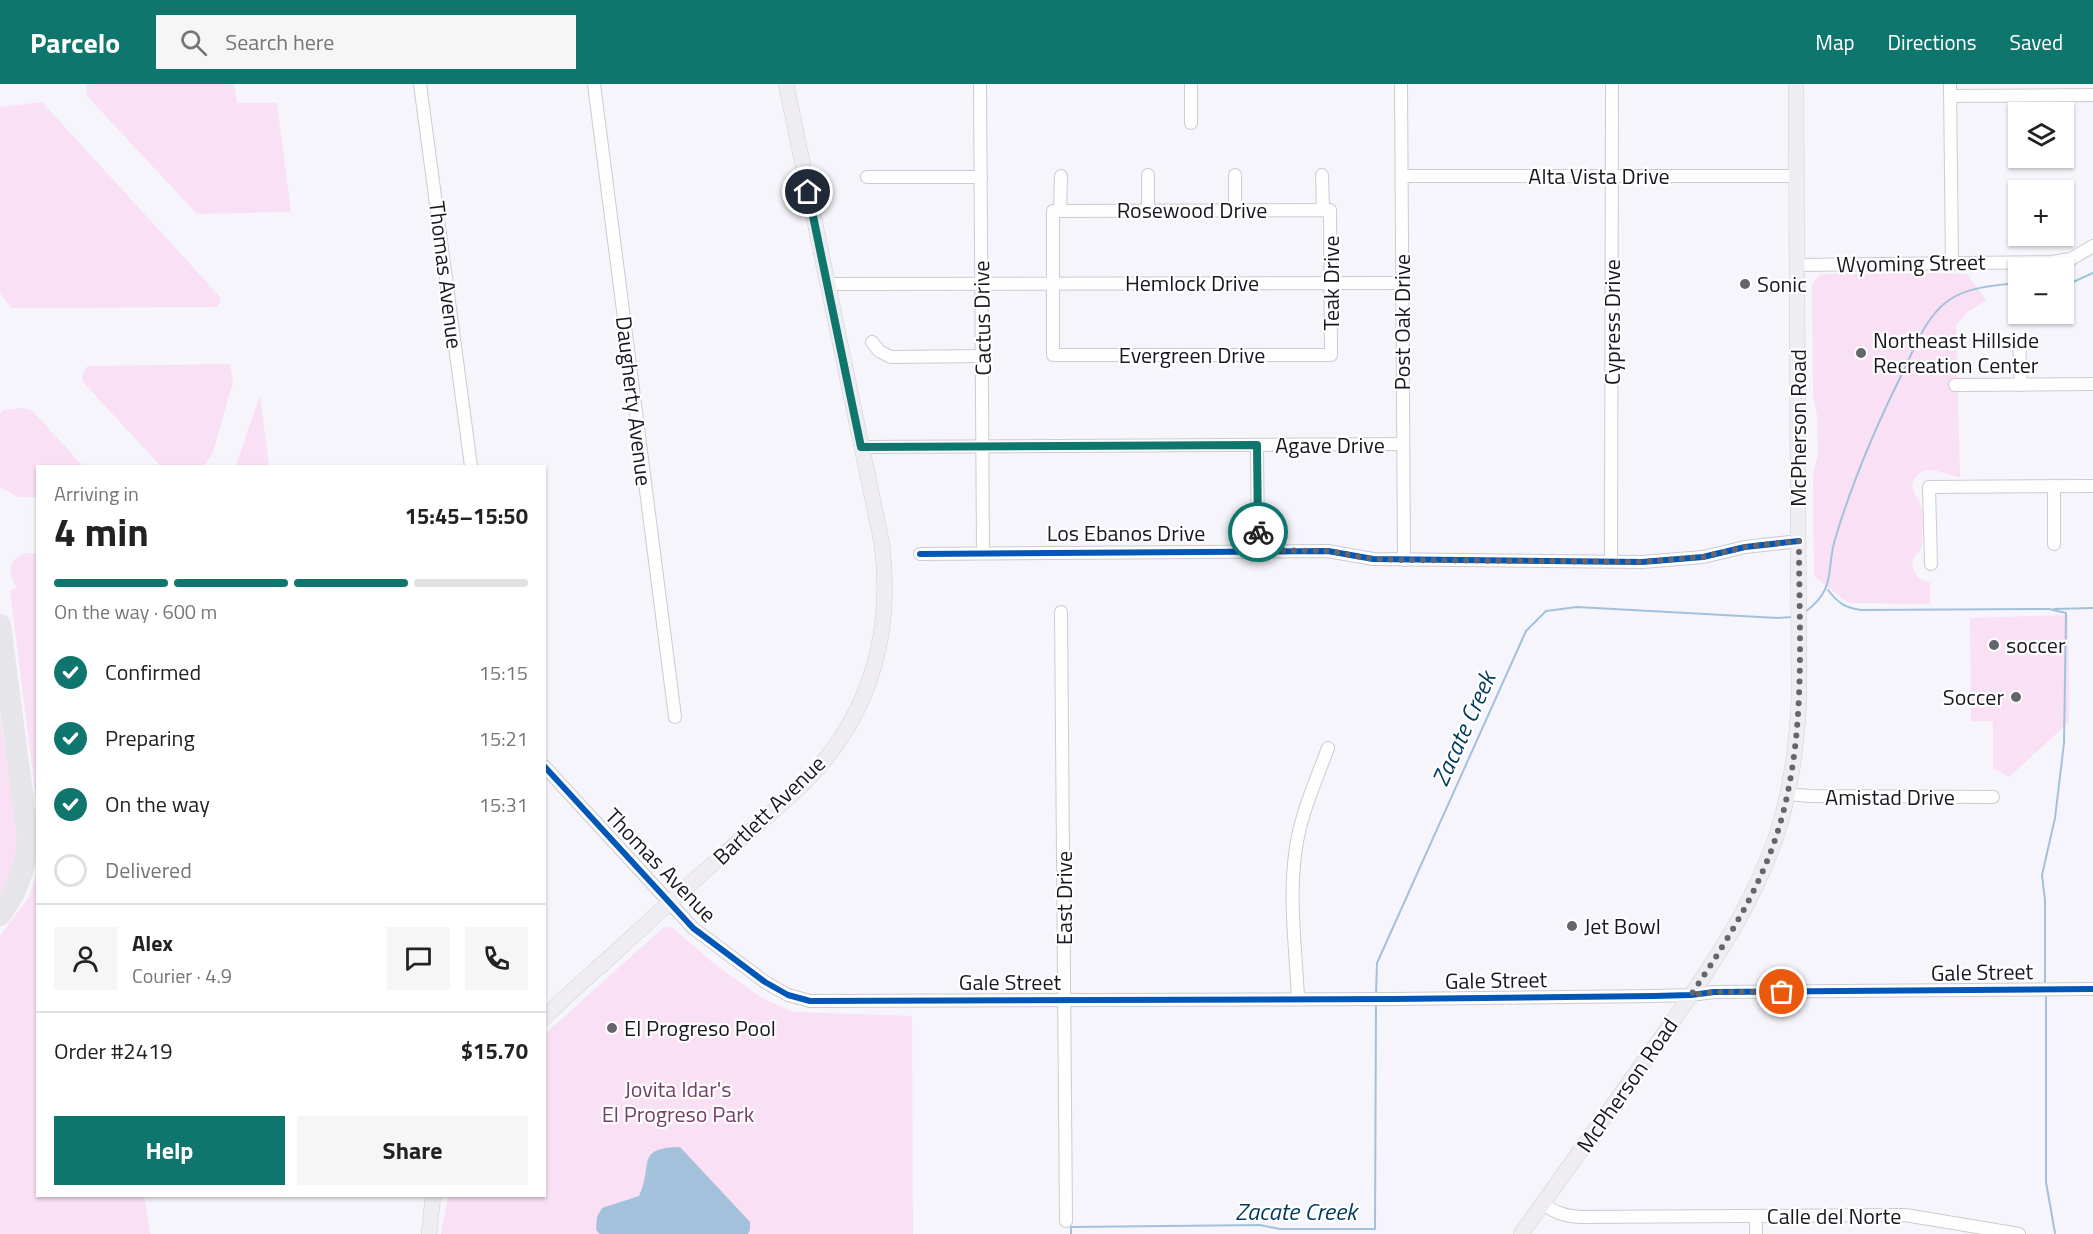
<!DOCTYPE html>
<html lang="en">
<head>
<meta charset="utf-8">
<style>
	body { margin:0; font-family:"Titillium Web",sans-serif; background:#f6f6f6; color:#222; height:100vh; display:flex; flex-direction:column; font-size:22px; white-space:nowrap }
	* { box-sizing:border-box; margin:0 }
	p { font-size:20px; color:#767676 }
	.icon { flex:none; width:33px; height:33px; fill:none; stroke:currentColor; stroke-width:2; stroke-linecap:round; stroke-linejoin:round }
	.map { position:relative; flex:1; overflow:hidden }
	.sheet { position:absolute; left:36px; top:381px; width:510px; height:732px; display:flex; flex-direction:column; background:#fff; border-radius:0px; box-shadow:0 2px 4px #0004 }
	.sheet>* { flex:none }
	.tools { position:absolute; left:2008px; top:18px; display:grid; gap:12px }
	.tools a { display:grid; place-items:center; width:66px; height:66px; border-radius:0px; background:#fff; box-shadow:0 2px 4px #0004; font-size:30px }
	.pin { position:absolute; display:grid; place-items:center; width:51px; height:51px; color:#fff; margin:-26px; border:3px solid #fff; border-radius:50%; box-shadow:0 2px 6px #0007 }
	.courier { position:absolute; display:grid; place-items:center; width:60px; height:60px; margin:-30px; border:4px solid #0f766e; border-radius:50%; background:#fff; color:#222; box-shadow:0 2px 8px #0007 }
	.summary em { font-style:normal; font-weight:700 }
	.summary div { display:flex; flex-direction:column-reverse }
	.summary { display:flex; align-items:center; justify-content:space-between; height:102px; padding:0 18px }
	h1 { font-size:39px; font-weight:700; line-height:45px }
	.bar { display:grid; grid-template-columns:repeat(4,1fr); gap:9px 6px; align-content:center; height:72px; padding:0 18px }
	.bar i { height:8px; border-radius:4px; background:#e0e0e0 }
	.bar .selected { background:#0f766e }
	.bar p { grid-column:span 4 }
	.line { display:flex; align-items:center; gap:15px; padding:0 18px; border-top:2px solid #e0e0e0 }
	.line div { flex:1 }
	.round { display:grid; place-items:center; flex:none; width:63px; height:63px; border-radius:0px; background:#f6f6f6 }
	ol { padding:0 18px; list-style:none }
	li { display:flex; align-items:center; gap:18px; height:66px }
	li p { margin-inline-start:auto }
	li .icon { padding:6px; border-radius:50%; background:#0f766e; color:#fff; stroke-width:4 }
	li:last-child { color:#767676 }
	li i { width:33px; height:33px; border:3px solid #e0e0e0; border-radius:50% }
	.cta { display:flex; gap:12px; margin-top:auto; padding:12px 18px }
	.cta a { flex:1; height:69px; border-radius:0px; background:#0f766e; color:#fff; font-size:24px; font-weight:700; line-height:69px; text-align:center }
	.cta a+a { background:#f6f6f6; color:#222 }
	header { display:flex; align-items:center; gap:36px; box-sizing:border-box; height:84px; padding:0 30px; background:#0f766e; color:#fff }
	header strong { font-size:28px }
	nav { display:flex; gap:33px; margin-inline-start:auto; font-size:21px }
	.search { width:420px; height:54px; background:#f6f6f6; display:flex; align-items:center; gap:15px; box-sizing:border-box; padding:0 21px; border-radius:0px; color:#767676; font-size:22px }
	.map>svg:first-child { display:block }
	.green { fill:#f9e0f4 }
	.water { fill:#a3c1da }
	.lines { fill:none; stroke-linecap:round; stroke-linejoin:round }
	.stream { stroke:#a3c1da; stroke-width:2 }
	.taxiway { stroke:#e6e6ea; stroke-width:22 }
	.minor-casing { stroke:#cccbd1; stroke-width:14 }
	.major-casing { stroke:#d2d1d5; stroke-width:16 }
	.minor { stroke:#fefefe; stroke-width:12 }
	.major { stroke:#efecf2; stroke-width:15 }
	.cycleway-casing { stroke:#fff; stroke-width:10 }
	.cycleway { stroke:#0057b8; stroke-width:6 }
	.done { stroke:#66656c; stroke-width:6; stroke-dasharray:0 10.8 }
	.route { stroke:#0f766e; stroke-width:8 }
	.poi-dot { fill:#66656c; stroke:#fff; stroke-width:2 }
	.labels { text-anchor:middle; stroke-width:4.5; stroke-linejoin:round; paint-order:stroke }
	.street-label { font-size:22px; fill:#19181f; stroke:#fff }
	.poi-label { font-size:22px; fill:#19181f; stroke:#fff; text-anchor:start }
	.park-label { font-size:22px; fill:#773e69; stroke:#fff }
	.water-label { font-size:24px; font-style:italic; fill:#023a5b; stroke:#fff }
</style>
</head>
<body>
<header>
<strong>Parcelo</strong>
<div class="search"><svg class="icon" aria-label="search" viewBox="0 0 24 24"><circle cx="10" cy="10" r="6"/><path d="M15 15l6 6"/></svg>Search here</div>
<nav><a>Map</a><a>Directions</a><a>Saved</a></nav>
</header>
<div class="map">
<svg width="2093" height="1150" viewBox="0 0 2093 1150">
	<rect width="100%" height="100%" fill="#f5f5fb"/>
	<g class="green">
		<polygon points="86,0 234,0 237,19 277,19 291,128 197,130 87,12"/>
		<polygon points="42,18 221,214 218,223 11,224 0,209 0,23"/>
		<path d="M1929,189l38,1 19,26 -18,12 -12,13 4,152c-15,-1 -32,-15 -44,0 -10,12 2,18 5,29 2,6 2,37 0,43 -1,2 -4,5 -6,7 -5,7 -2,15 3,22l12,5v21l-78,-1 -5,-1 -33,-26 -1,-100 5,-22 -1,-39 -4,-22 -1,-109 9,-10z"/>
		<polygon points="230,280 233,298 212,371 204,382 161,382 83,298 82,292 86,283 93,282"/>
		<polygon points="260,311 269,382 236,382"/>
		<polygon points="22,324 31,326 38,333 83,382 38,382 37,413 18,413 0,403 0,330 3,326"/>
		<path d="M26,469h12l-1,253 -27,-215 7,-4c-11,-13 -8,-28 9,-34z"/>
		<polygon points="2068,531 2069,638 2009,693 1993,684 1993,637 1971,637 1970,534"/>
		<polygon points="0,631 18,755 14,787 5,809 0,815"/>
		<polygon points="37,790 38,1112 144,1112 150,1150 0,1150 0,852 29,813"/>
		<polygon points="664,843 673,844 712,878 760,913 793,928 912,932 913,1150 441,1150 448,1112 544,1112 545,950"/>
	</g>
	<path class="water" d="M680,1063l70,75v8l-2,4h-148l-4,-4 1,-13 5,-9 37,-12c15,-31 -5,-48 41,-49z"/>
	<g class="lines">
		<g class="stream">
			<polyline points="2064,199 2071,199 2093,189"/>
			<path d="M1828,506c10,13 17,18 33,20l187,-1"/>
			<polyline points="2054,525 2093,524"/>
			<path d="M1805,528c33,-24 20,-43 31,-76 17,-56 41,-112 67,-164 12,-25 23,-56 46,-72 19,-13 47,-15 70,-17"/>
			<polyline points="2045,898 2045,816 2042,791 2055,734 2064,659 2066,529 2049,525"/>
			<polyline points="1376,910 1377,879 1526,547 1546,527 1577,523 1778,534 1792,533"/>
			<polyline points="2046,913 2046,1098 2055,1149"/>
			<polyline points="1071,1150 1071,1143 1260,1141 1280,1145 1375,1145 1376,918"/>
		</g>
		<path class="taxiway" d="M0,541l28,214c-2,29 -11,53 -28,76"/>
		<defs>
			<g id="minor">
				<polyline points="420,0 471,382"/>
				<polyline points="594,0 675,633"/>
				<polyline points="980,0 983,468"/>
				<polyline points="1401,0 1404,476"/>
				<polyline points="1950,0 1952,179"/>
				<polyline points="1950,12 2093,11"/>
				<polyline points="1191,39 1191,0"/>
				<polyline points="1322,91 1323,126"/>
				<polyline points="1402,92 1797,92"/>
				<polyline points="867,93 981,93"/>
				<polyline points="1148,126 1148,91"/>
				<polyline points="1235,126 1235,91"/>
				<polygon points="1330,126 1331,271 1053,271 1053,127"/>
				<polyline points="1060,127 1061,92"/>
				<polyline points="1798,181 2052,178 2071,175 2093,162"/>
				<polyline points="827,200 1402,199"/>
				<polyline points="872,258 879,267 891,273 983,272"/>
				<polyline points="2019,259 2021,301"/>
				<polyline points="1955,301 2093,300"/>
				<polyline points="1257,361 1258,466"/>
				<polyline points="861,363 1403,360"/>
				<polyline points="2054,402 2054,460"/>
				<polyline points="920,470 1328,467 1373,475 1642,478 1703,473 1745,463 1799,457"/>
				<polyline points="1611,476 1612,0"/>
				<polyline points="1931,480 1929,403 2093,402"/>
				<polyline points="1061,528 1066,1137"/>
				<polyline points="544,682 693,844 765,898 788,911 810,917 1394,915 1654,912 1691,911 1714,908 2093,905"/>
				<polyline points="1787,710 1810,712 1993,713"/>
				<path d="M1298,915c-2,-47 -9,-97 -3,-144 4,-37 20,-72 33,-107"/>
				<path d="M1543,1120c12,9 22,12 38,13l324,-2 114,19"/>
				<polyline points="1756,1132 1756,1150"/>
			</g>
			<g id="major">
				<path d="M544,934c20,-21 43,-40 64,-59 38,-35 76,-70 115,-104 27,-24 56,-48 82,-73 66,-67 88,-147 77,-238l-96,-460"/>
				<polyline points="429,1150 433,1112"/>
				<path d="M1521,1150c44,-62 88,-124 132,-185 48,-67 96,-134 123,-212 15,-45 21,-92 23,-139l-3,-614"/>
			</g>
		</defs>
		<use href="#minor" class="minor-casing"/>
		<use href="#major" class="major-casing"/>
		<use href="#minor" class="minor"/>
		<use href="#major" class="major"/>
		<defs>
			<g id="cycleway">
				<polyline points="920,470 1328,467 1373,475 1642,478 1703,473 1745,463 1799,457"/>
				<polyline points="544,682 693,844 765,898 788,911 810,917 1394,915 1654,912 1691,911 1714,908 2093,905"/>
			</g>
		</defs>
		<use href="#cycleway" class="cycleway-casing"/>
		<use href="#cycleway" class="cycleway"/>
	</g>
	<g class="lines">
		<path class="done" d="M1258,448v18l70,1 45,8 31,1 238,2 61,-5 42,-10 54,-6c0,91 7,183 -16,272 -17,67 -54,125 -92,182l23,-3h68"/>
		<polyline class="route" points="808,108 861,363 1257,361 1258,448"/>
	</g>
	<g class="poi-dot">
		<circle cx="1745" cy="200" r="6"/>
		<circle cx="1861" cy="269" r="6"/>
		<circle cx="1994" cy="561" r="6"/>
		<circle cx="2016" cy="613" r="6"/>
		<circle cx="1572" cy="842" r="6"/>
		<circle cx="612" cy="944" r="6"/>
	</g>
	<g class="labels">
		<g class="street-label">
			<text x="1599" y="100">Alta Vista Drive</text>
			<text x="1192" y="134">Rosewood Drive</text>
			<text transform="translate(1911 179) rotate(-1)" y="8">Wyoming Street</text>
			<text transform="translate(446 191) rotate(83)" y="8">Thomas Avenue</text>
			<text x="1192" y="207">Hemlock Drive</text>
			<text transform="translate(1331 199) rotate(-90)" y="8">Teak Drive</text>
			<text transform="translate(982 234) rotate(-91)" y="8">Cactus Drive</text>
			<text transform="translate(1402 238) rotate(-90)" y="8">Post Oak Drive</text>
			<text transform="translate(1612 238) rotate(-90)" y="8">Cypress Drive</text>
			<text x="1192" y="279">Evergreen Drive</text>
			<text transform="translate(634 317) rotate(83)" y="8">Daugherty Avenue</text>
			<text transform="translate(1798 344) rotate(-90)" y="8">McPherson Road</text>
			<text x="1330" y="369">Agave Drive</text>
			<text x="1126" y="457">Los Ebanos Drive</text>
			<text x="1890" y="721">Amistad Drive</text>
			<text transform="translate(769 726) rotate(-44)" y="8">Bartlett Avenue</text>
			<text transform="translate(661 781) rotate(46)" y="8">Thomas Avenue</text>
			<text transform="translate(1064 814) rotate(-90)" y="8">East Drive</text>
			<text transform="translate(1982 888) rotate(-1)" y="8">Gale Street</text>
			<text transform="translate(1496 896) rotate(-1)" y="8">Gale Street</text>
			<text x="1010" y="906">Gale Street</text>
			<text transform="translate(1627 1001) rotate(-55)" y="8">McPherson Road</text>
			<text x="1834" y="1140">Calle del Norte</text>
		</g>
		<g class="poi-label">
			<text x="1757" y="208">Sonic</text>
			<text x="1873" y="264">Northeast Hillside<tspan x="1873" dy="25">Recreation Center</tspan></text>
			<text x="2006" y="569">soccer</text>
			<text x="2004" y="621" text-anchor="end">Soccer</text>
			<text x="1584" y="850">Jet Bowl</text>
			<text x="624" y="952">El Progreso Pool</text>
		</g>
		<g class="park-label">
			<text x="678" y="1013">Jovita Idar's<tspan x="678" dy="25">El Progreso Park</tspan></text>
		</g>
		<g class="water-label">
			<text transform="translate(1464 645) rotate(-66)" y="8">Zacate Creek</text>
			<text x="1296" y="1136">Zacate Creek</text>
		</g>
	</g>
</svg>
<div class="tools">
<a><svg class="icon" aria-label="layers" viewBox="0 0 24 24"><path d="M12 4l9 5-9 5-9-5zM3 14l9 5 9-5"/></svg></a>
<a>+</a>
<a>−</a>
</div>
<div class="pin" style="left:1782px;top:908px;background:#ea580c"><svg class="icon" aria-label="bag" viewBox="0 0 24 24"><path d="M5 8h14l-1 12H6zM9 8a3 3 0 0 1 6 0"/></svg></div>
<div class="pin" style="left:808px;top:108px;background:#1f2937"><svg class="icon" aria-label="home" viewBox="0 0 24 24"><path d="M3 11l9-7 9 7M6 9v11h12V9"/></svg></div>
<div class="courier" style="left:1258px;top:448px"><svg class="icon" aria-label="bike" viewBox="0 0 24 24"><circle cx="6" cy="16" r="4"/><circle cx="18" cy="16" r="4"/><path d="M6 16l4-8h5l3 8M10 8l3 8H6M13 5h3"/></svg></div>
<section class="sheet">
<div class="summary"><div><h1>4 min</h1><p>Arriving in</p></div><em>15:45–15:50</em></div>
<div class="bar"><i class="selected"></i><i class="selected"></i><i class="selected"></i><i></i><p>On the way · 600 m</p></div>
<ol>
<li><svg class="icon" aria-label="check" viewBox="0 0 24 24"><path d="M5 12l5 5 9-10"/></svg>Confirmed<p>15:15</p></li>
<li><svg class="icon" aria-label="check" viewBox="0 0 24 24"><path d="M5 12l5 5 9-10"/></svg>Preparing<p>15:21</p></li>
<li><svg class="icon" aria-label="check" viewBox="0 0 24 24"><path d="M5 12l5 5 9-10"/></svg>On the way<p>15:31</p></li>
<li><i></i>Delivered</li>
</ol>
<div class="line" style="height:108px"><a class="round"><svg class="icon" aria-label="person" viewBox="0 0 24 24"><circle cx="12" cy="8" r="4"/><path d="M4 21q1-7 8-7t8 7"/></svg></a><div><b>Alex</b><p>Courier · 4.9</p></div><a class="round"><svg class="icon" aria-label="chat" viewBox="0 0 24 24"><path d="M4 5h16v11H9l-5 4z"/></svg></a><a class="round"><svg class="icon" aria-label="phone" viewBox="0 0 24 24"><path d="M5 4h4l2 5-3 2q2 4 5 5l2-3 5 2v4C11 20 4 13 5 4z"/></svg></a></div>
<div class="line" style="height:78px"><div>Order #2419</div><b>$15.70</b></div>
<div class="cta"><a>Help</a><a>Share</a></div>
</section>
</div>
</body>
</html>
